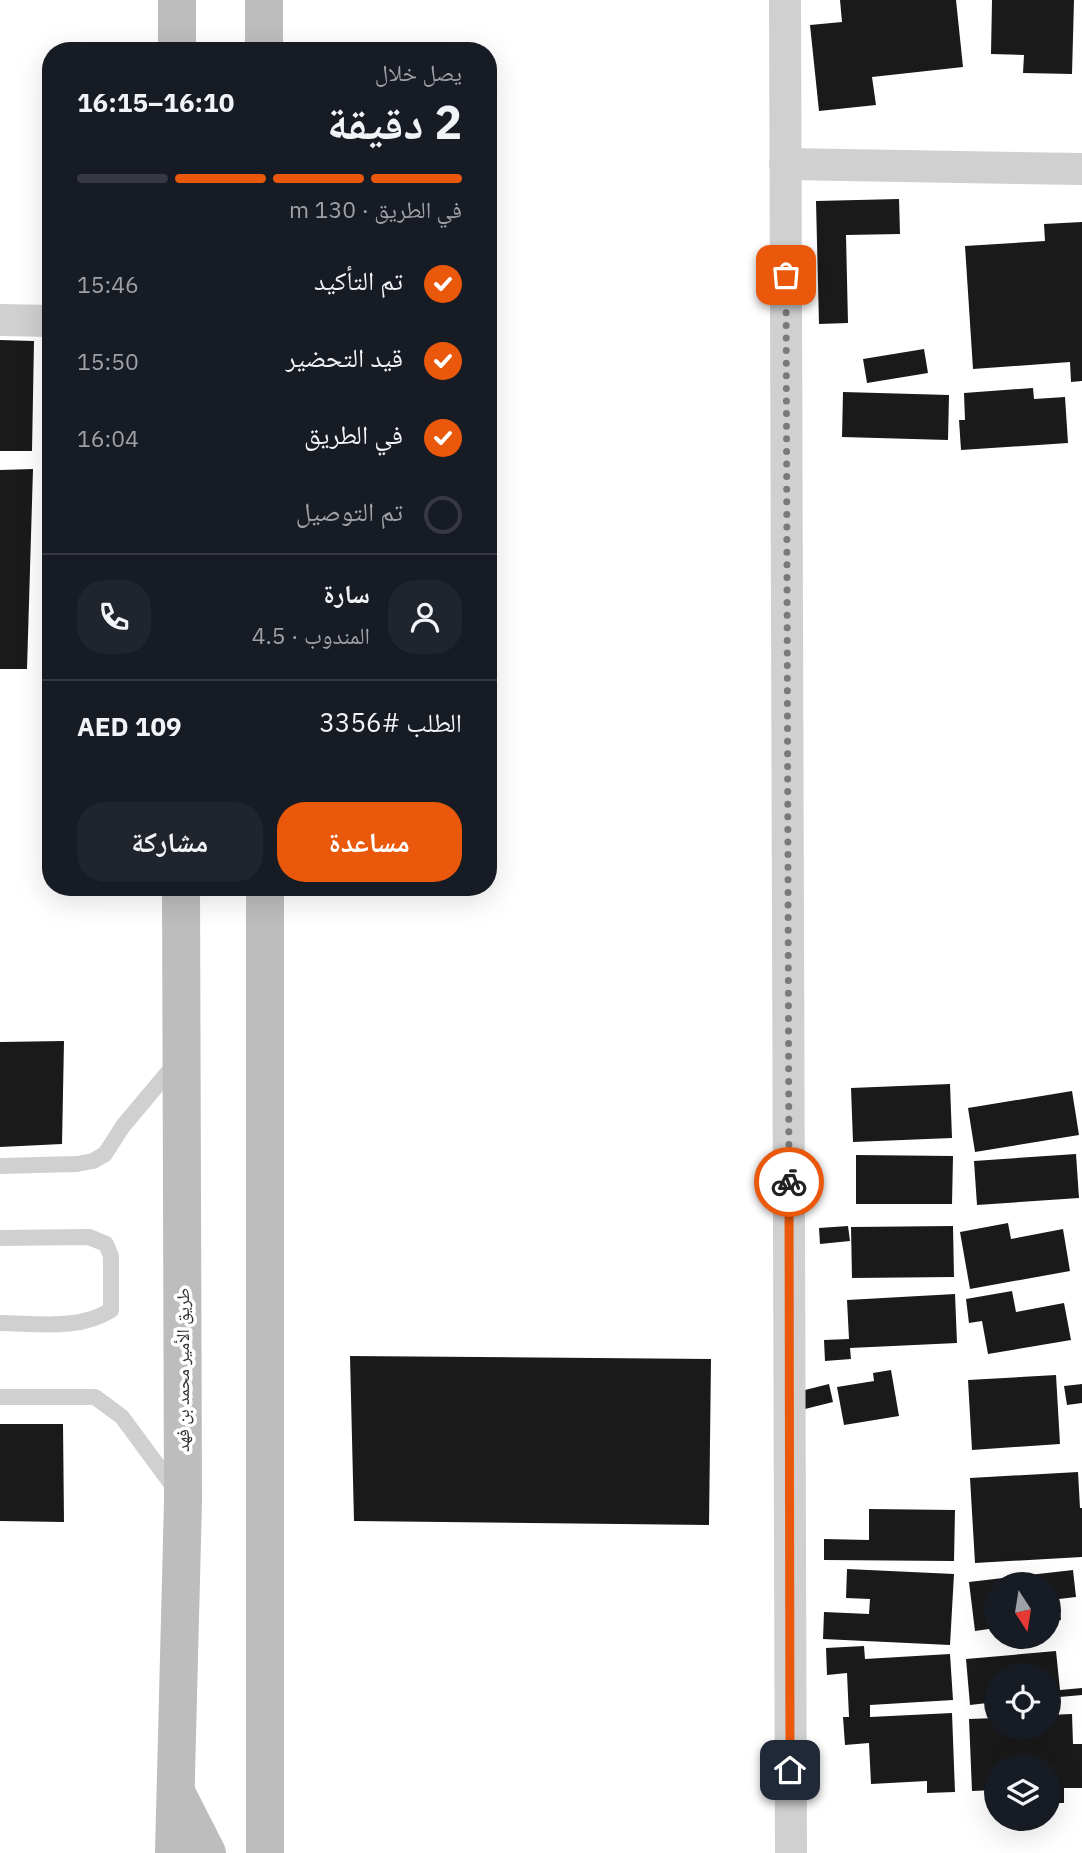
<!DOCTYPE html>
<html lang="ar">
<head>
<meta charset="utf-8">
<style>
	body { margin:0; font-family:"IBM Plex Sans","Noto Naskh Arabic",sans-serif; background:#20242c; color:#f1f3f6; direction:rtl; height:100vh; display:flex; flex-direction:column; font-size:26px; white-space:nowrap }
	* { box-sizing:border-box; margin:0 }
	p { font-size:23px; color:#9ea1a6 }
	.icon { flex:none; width:38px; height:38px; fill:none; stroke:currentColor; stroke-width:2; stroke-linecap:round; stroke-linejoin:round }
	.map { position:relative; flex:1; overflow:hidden; direction:ltr }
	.sheet { position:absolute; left:42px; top:42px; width:455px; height:854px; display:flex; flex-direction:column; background:#171b24; border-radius:28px; box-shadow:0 7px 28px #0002; direction:rtl }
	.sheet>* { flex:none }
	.needle { width:46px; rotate:168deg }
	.buttons { position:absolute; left:984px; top:1572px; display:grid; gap:14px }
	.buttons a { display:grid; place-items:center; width:77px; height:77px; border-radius:50%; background:#171b24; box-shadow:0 7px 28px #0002; font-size:35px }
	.pin { position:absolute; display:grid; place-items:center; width:60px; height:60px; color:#fff; margin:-30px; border-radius:14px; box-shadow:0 4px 10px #0006 }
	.courier { position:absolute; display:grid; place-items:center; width:70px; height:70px; margin:-35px; border:5px solid #ea580c; border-radius:50%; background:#fff; color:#222; box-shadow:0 2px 9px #0007 }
	.overview em { font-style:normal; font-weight:700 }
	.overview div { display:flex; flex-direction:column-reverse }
	.overview { display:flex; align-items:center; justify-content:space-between; height:119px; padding:0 35px }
	h1 { font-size:46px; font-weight:700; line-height:52px }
	.bar { display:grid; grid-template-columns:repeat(4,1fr); gap:10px 7px; align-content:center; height:84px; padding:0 35px }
	.bar i { height:9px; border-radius:5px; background:#363941 }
	.bar .on { background:#ea580c }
	.bar p { grid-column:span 4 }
	.line { display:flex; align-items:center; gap:18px; padding:0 35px; border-top:2px solid #363941 }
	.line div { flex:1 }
	.round { display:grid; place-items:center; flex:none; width:74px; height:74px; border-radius:28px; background:#20242c }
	ol { padding:0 35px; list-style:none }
	li { display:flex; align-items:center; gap:21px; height:77px }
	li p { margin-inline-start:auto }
	li .icon { padding:7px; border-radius:50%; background:#ea580c; color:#fff; stroke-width:4 }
	li:last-child { color:#9ea1a6 }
	li i { width:38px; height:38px; border:4px solid #363941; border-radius:50% }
	.primary-button { display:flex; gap:14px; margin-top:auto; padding:14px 35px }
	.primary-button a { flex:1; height:80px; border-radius:28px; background:#ea580c; color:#fff; font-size:28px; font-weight:700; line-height:80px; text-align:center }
	.primary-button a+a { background:#20242c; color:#f1f3f6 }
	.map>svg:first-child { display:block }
	.building { fill:#1a1a1a }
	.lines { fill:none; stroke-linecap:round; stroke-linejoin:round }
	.lane { stroke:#d0d0d0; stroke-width:16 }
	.street { stroke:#d0d0d0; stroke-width:32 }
	.secondary { stroke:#bdbdbd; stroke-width:38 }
	.done { stroke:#7a7a7a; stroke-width:7; stroke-dasharray:0 12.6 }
	.route { stroke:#ea580c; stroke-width:9 }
	.labels { text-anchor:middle; stroke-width:7; stroke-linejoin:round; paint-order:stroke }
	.street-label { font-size:18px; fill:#333; stroke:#fff }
</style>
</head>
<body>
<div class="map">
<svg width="1082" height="1853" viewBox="0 0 1082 1853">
	<rect width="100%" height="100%" fill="#fff"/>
	<g class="building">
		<polygon points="840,0 956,0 963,67 872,77 876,105 819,111 810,25 842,22"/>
		<polygon points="992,0 1074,0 1072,74 1023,73 1024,55 991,54"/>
		<polygon points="899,199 900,234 846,235 848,323 819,324 816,201"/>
		<polygon points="1082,222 1082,381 1071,382 1070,362 973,369 965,246 1045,241 1044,224"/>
		<polygon points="0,340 34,341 32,451 0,451"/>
		<polygon points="924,349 928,373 867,383 863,359"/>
		<polygon points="1033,388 1034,399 1065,397 1068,443 961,450 959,420 965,420 964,393"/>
		<polygon points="843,392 949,395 948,440 842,437"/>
		<polygon points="33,469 27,669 0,669 0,470"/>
		<polygon points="64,1041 62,1144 0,1147 0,1042"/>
		<polygon points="950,1084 952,1138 853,1142 851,1088"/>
		<polygon points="1072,1091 1079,1135 975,1152 968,1108"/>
		<polygon points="1076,1154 1079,1198 977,1205 974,1161"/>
		<polygon points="856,1155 953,1156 952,1204 856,1204"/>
		<polygon points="1008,1223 1011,1239 1063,1229 1070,1271 970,1289 960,1232"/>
		<polygon points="848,1226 850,1241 820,1244 819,1228"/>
		<polygon points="953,1226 954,1277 852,1278 851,1227"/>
		<polygon points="1012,1291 1016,1312 1064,1303 1071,1340 988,1354 982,1321 969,1323 966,1299"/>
		<polygon points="955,1294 957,1343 850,1348 851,1359 825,1361 824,1340 849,1339 847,1300"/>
		<polygon points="350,1356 711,1359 709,1525 354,1521"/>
		<polygon points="891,1370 899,1416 844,1425 837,1387 874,1381 873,1373"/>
		<polygon points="1056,1375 1060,1444 972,1450 968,1380"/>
		<polygon points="829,1384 833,1402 805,1409 801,1391"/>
		<polygon points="1082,1384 1082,1403 1067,1405 1064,1386"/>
		<polygon points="0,1424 63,1424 64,1522 0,1521"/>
		<polygon points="1078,1472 1080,1508 1082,1508 1082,1557 975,1563 970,1478"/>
		<polygon points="869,1509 955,1510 954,1561 824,1560 824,1539 869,1540"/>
		<polygon points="847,1569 954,1574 950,1645 823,1639 824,1612 869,1614 870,1599 846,1598"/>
		<polygon points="1073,1570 1076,1597 1059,1599 1061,1620 1048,1622 1048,1584 996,1584 996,1628 975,1631 969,1582"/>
		<polygon points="864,1646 865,1659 950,1654 953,1700 870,1705 870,1717 952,1713 955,1792 927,1793 927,1781 871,1784 869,1743 845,1745 843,1717 849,1717 847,1673 827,1675 826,1648"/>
		<polygon points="1056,1651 1060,1690 1082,1688 1082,1695 1048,1698 1048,1675 996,1675 996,1702 970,1705 966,1659"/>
		<polygon points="1072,1714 1073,1744 1082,1744 1082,1788 1064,1788 1064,1803 1048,1803 1048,1766 996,1766 996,1790 972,1791 969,1719 996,1718 996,1727 1048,1727 1048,1715"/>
	</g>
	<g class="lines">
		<g class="lane">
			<polyline points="0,1166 77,1164 93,1161 105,1154 123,1126 175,1064"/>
			<path d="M0,1238l89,-1 17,7 5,12v54c-32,21 -75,13 -111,13"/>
			<polyline points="0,1397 95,1397 122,1417 175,1489"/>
		</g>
		<g class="street">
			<polyline points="785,0 791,1853"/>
			<polyline points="785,164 1082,169"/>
			<polyline points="0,320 51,321"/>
		</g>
		<g class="secondary">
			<polyline points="177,0 177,51"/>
			<polyline points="264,0 264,51"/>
			<polyline points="265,887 265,1853"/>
			<polyline points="176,1792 207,1853"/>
			<polyline points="174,1853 183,1501 181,887"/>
		</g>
	</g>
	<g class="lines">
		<polyline class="done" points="786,275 789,1182"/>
		<polyline class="route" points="789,1182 790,1770"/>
	</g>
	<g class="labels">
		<g class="street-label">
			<text transform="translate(183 1370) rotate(-90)" y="6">طريق الأمير محمد بن فهد</text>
		</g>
	</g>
</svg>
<div class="buttons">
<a><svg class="needle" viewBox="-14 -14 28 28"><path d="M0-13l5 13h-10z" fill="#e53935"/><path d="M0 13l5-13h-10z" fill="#9ea1a6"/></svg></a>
<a><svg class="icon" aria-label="locate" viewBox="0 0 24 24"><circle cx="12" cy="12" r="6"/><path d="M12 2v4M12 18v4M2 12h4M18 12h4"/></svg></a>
<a><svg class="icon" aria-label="layers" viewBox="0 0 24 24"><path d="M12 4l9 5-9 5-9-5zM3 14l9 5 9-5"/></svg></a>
</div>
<div class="pin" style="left:786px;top:275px;background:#ea580c"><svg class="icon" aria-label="bag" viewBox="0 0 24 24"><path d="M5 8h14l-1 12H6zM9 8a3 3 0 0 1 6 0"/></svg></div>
<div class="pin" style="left:790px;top:1770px;background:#1f2937"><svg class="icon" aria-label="home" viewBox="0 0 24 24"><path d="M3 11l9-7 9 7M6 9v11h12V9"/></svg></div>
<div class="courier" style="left:789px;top:1182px"><svg class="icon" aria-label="bike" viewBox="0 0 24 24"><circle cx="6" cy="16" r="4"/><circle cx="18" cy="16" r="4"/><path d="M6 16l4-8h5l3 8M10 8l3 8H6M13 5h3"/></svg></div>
<section class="sheet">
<div class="overview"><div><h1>2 دقيقة</h1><p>يصل خلال</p></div><em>16:10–16:15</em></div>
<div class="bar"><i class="on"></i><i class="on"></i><i class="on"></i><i></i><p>في الطريق · 130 m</p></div>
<ol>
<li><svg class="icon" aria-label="check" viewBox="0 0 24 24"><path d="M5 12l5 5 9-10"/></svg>تم التأكيد<p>15:46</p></li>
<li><svg class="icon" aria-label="check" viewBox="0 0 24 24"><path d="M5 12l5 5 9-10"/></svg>قيد التحضير<p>15:50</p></li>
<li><svg class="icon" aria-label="check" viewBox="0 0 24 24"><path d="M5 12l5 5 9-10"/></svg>في الطريق<p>16:04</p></li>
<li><i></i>تم التوصيل</li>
</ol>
<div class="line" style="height:126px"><a class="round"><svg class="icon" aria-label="person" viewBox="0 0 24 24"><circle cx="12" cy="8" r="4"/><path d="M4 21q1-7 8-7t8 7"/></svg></a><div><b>سارة</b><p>المندوب · 4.5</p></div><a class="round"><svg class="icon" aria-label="phone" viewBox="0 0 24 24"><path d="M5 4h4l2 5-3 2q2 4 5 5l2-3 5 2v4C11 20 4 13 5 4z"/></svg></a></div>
<div class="line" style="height:91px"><div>الطلب #3356</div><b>AED 109</b></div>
<div class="primary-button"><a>مساعدة</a><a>مشاركة</a></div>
</section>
</div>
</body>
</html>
